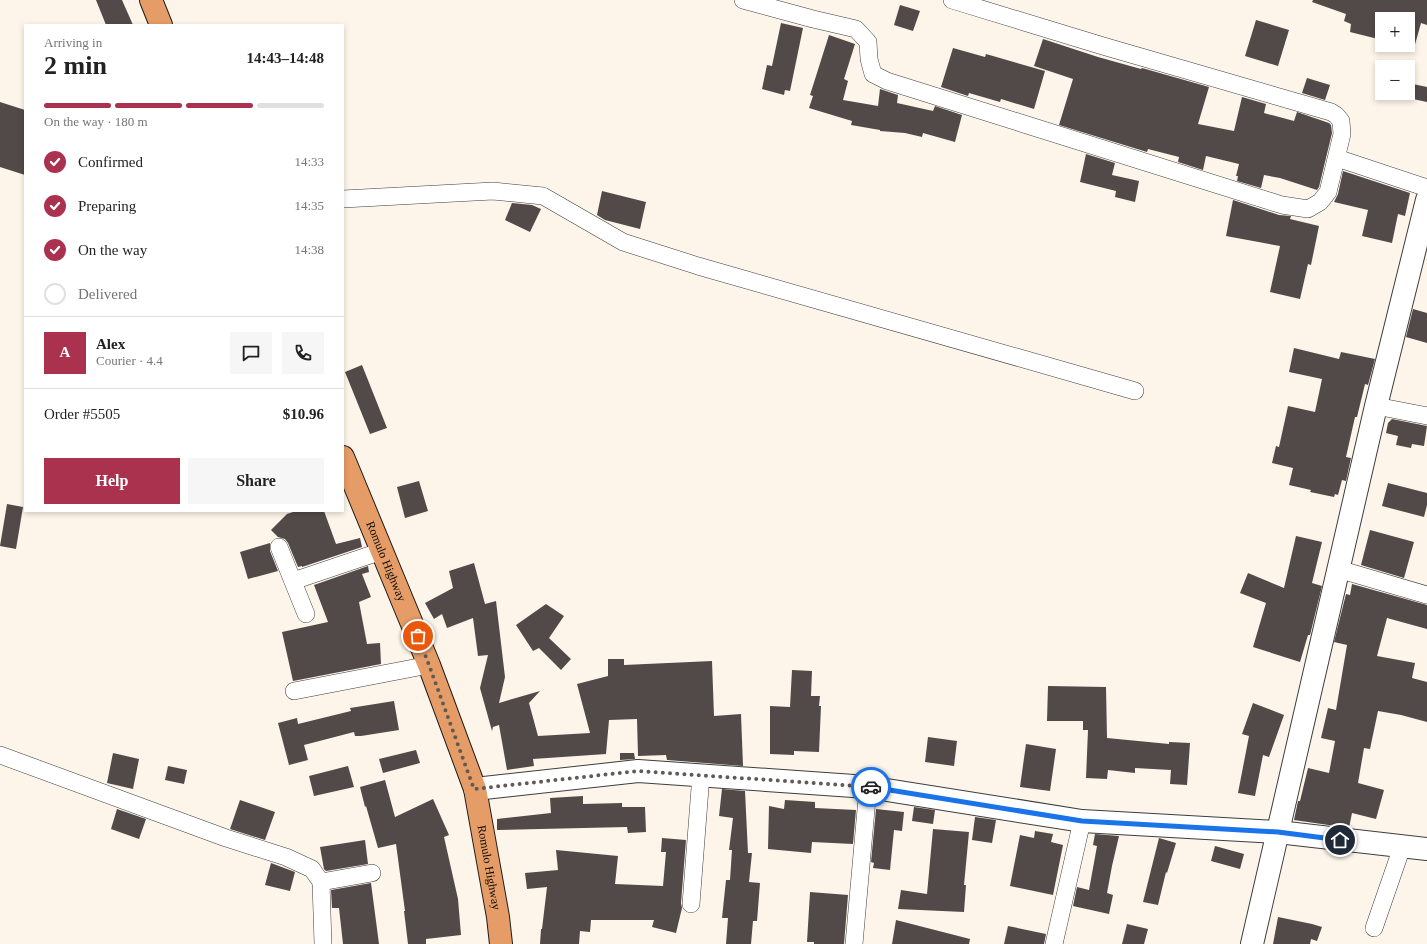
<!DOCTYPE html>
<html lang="en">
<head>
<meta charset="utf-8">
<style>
	body { margin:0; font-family:"Times New Roman",serif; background:#f6f6f6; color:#222; height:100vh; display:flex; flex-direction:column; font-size:15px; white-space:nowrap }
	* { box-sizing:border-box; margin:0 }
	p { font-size:13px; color:#767676 }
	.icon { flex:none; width:22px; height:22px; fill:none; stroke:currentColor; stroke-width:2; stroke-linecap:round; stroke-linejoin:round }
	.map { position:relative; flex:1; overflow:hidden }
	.panel { position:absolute; left:24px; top:24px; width:320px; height:488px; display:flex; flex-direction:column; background:#fff; border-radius:0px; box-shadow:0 2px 6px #0003 }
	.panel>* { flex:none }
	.tools { position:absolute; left:1375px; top:12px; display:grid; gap:8px }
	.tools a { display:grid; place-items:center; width:40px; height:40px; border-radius:0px; background:#fff; box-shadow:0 2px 6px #0003; font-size:20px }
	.pin { position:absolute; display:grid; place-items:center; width:34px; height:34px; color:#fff; margin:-17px; border:2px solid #fff; border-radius:50%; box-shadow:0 1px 4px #0007 }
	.courier { position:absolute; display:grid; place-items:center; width:40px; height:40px; margin:-20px; border:3px solid #1a73e8; border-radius:50%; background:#fff; color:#222; box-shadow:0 1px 5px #0007 }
	.summary em { font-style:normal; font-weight:600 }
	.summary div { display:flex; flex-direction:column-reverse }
	.summary { display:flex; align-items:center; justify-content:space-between; height:68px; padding:0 20px }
	h1 { font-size:26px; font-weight:600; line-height:30px }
	.bar { display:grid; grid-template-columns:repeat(4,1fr); gap:6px 4px; align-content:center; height:48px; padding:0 20px }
	.bar i { height:5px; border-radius:3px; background:#e0e0e0 }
	.bar .selected { background:#aa324e }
	.bar p { grid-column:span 4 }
	.line { display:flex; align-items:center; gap:10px; padding:0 20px; border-top:1px solid #e0e0e0 }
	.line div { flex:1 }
	.round { display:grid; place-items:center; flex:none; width:42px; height:42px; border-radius:0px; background:#f6f6f6 }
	ol { padding:0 20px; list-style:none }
	li { display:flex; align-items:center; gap:12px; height:44px }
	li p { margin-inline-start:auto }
	li .icon { padding:4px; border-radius:50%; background:#aa324e; color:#fff; stroke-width:4 }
	li:last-child { color:#767676 }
	li i { width:22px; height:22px; border:2px solid #e0e0e0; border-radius:50% }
	.cta { display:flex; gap:8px; margin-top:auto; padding:8px 20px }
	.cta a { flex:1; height:46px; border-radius:0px; background:#aa324e; color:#fff; font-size:16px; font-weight:600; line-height:46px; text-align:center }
	.cta a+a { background:#f6f6f6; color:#222 }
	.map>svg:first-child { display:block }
	.building { fill:#514a48 }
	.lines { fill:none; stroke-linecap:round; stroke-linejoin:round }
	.minor-casing { stroke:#3d3d3d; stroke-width:18 }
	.tertiary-casing { stroke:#3d3d3d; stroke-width:24 }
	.trunk-casing { stroke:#1b1b1b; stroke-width:24 }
	.minor { stroke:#fff; stroke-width:17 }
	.tertiary { stroke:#fff; stroke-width:22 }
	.trunk { stroke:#e69c66; stroke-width:22 }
	.done { stroke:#5f5c58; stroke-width:4; stroke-dasharray:0 7.2 }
	.route { stroke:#1a73e8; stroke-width:5 }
	.labels { text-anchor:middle; stroke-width:4; stroke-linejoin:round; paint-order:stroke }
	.street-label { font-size:12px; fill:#0a0a0a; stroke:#fff }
</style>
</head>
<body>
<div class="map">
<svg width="1427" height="944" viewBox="0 0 1427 944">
	<rect width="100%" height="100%" fill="#fdf5e9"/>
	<g class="building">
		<polygon points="96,0 122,0 133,25 106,25"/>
		<polygon points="1313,0 1427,0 1427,25 1421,23 1414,48 1403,45 1408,45 1408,19 1382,19 1382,40 1350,32 1351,24 1344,21 1346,14 1312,2"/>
		<polygon points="900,5 920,11 913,31 894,25"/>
		<polygon points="1256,20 1289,30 1278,66 1245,56"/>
		<polygon points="781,23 803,28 790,91 785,90 784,95 762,89 767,65 772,66"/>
		<polygon points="829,35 855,44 844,79 848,81 843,100 878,106 880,89 898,95 897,103 933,111 935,106 962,115 955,142 923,133 922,137 905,133 880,131 880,130 851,125 852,121 809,108 813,96 810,95"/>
		<polygon points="1043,39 1098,57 1141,69 1142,68 1209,87 1198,124 1234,131 1242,97 1266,104 1264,113 1294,121 1297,112 1329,123 1331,125 1332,133 1319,187 1317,190 1280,178 1264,175 1261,188 1237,181 1238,176 1236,176 1239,164 1206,156 1203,170 1178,162 1179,157 1148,149 1147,152 1059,125 1073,79 1034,66"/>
		<polygon points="953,48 985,57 986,54 1045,71 1034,109 1001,99 1000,102 969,93 968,96 941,87"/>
		<polygon points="1307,78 1330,85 1325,100 1302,93"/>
		<polygon points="1408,83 1427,87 1427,102 1408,98"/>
		<polygon points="0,102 25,110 25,175 0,167"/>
		<polygon points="1086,154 1115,163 1112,175 1139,181 1135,202 1115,197 1116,191 1080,182"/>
		<polygon points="1343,171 1410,193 1405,216 1398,214 1392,243 1362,236 1368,210 1334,202 1338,194"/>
		<polygon points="602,191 646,202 640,229 605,220 597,215"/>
		<polygon points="1233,200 1279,215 1291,216 1290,219 1319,226 1311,265 1308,264 1300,299 1270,292 1280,246 1226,236"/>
		<polygon points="512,203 532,205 541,209 530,232 505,220"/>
		<polygon points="1413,309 1427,313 1427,343 1406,337"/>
		<polygon points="1294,348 1339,359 1341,352 1375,359 1368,385 1365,384 1357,417 1355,417 1346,457 1351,458 1346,481 1342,480 1338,495 1335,494 1334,497 1310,492 1311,490 1289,485 1293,468 1272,463 1276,446 1279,447 1288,406 1315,412 1322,379 1289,372"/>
		<polygon points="362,365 387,428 370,434 345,372"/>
		<polygon points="1392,419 1427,426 1424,446 1412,444 1411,448 1396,445 1398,436 1386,433 1388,423"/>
		<polygon points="419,481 428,511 405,518 397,487"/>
		<polygon points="1388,483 1427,493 1427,505 1424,517 1382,506"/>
		<polygon points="7,504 23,507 16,549 0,546"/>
		<polygon points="296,511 324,511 336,544 360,538 362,547 302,567 302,566 298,567 288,543 285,539 278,537 271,530 287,514"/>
		<polygon points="1370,530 1414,542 1404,578 1361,565"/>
		<polygon points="1296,536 1322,542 1312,583 1322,586 1310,635 1308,635 1300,662 1253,647 1266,603 1240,593 1248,573 1284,588"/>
		<polygon points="270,543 270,551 278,571 248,579 240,552"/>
		<polygon points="474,563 485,604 496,601 505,677 499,703 540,691 529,703 538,736 590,733 577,684 608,676 608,659 624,659 624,665 712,661 714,716 741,714 743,766 667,760 666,755 638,756 637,719 609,720 606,754 533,759 534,766 507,770 499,725 493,727 492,731 480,688 488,655 478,656 473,618 447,628 442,614 434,619 425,603 453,588 449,571"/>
		<polygon points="368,566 369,572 362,574 371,597 359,602 367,644 380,643 381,664 293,681 282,632 328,622 314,585"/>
		<polygon points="1352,584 1427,605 1427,629 1387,618 1377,656 1415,663 1412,678 1427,682 1427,722 1401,715 1378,711 1370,749 1364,748 1358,783 1384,790 1376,819 1352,813 1349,828 1294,820 1298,801 1300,801 1308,768 1329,773 1335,741 1321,738 1328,708 1336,710 1347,645 1334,642 1346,594 1350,595"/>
		<polygon points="546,604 564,616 549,638 571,659 561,670 539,648 533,651 516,625"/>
		<polygon points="792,670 812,671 811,696 820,696 819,706 821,706 819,752 794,751 794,755 770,754 770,706 790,707"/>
		<polygon points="1048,686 1106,687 1107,738 1169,744 1169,742 1190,743 1187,785 1170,784 1171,770 1135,768 1135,773 1108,770 1107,779 1086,778 1088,730 1083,730 1083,721 1047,721"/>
		<polygon points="394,701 399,730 361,736 355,736 354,732 304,745 308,760 289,765 278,723 297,718 298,724 351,711 350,708"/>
		<polygon points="1253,703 1284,715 1269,757 1263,755 1255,796 1238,793 1249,736 1242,734"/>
		<polygon points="928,737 957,741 954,766 925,762"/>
		<polygon points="1026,744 1056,749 1050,791 1020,787"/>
		<polygon points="416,750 420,763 383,773 379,759"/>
		<polygon points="113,753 139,759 133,789 107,783"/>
		<polygon points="620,753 634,753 635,759 620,760"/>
		<polygon points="168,766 187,770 184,784 165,780"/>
		<polygon points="348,766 354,787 314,796 309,776"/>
		<polygon points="385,780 395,817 433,799 449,835 444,837 458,899 461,935 426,939 426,944 408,944 404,911 405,911 396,844 378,848 366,806 365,807 360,787"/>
		<polygon points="722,789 745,791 748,853 752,853 749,882 760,883 757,921 753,921 751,944 726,944 728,918 722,918 726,880 730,880 732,850 729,850 733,818 719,816"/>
		<polygon points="583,796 583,804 622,803 622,807 645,807 646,832 628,833 627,827 497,830 497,819 551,813 550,798"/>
		<polygon points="240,800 275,812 265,840 230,829"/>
		<polygon points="785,800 815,802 815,808 856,810 853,844 812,842 811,853 768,849 769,806 784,809"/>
		<polygon points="914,807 935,810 933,824 912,821"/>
		<polygon points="117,809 146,819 139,839 111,829"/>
		<polygon points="876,809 904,812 902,831 894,830 890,870 873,868 874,863 871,862"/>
		<polygon points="975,817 996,820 992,843 972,840"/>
		<polygon points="933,829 969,832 964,885 966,885 964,912 898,909 901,890 927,894"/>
		<polygon points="1035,831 1053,834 1051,842 1063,845 1053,895 1010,886 1020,835 1034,838"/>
		<polygon points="1095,834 1119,836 1112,866 1107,893 1113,895 1109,914 1073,906 1077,887 1089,890 1097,846 1093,845"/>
		<polygon points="662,838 686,840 681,903 682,908 676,933 652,927 654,920 591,920 590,932 580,931 579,944 540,944 541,929 542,929 547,887 527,889 525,873 558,870 556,850 618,856 615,884 663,886 666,852 661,852"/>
		<polygon points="1159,838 1176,843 1167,873 1166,872 1158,905 1143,902"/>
		<polygon points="365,840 368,864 326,871 324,869 320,847"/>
		<polygon points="1215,846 1244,854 1240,869 1211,861"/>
		<polygon points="271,863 295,872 290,891 265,885"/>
		<polygon points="371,883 379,944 343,944 339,908 332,908 331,890"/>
		<polygon points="810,892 848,895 844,944 814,944 814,942 807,942"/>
		<polygon points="1278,917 1312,924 1322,927 1317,941 1311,939 1310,944 1273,944"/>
		<polygon points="896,920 970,939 969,944 892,944"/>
		<polygon points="1127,924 1148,929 1144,944 1122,944"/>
		<polygon points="1008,926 1046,934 1044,944 1004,944"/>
	</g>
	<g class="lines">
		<defs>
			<g id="minor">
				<polyline points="743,0 813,19 856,29 868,42 869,59 873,74 887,81 1282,205 1308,209 1320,202 1328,192 1342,134 1341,121 1336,115 1331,112 1103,46 952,0"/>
				<polyline points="1337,158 1427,188"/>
				<polyline points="343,199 493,191 543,196 623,242 698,266 1135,391"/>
				<polyline points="1376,406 1427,416"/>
				<polyline points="279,547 306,614"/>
				<polyline points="1338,569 1427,595"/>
				<polyline points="293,581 382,551"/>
				<polyline points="294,691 429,665"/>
				<polyline points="0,755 226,838 286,857 312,869 321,882 323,944"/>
				<polyline points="321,882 372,873"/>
				<polyline points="691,904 701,775"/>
				<polyline points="1374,928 1402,847"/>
				<polyline points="854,944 868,787"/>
				<polyline points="1054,944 1082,821"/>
			</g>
			<g id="tertiary">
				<polyline points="475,789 638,771 868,787 1082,821 1278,832 1427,849"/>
				<polyline points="1252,944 1376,406 1427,200"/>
			</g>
			<g id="trunk">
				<polyline points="151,0 161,25"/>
				<path id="s1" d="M343,457l86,208 46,124 23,128 3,27"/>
			</g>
		</defs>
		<use href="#minor" class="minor-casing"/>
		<use href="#tertiary" class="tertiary-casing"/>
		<use href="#trunk" class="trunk-casing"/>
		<use href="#minor" class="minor"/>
		<use href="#tertiary" class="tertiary"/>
		<use href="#trunk" class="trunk"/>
	</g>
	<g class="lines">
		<polyline class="done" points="418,636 429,665 474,789 638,771 871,787"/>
		<polyline class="route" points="871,787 1082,821 1278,832 1340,840"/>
	</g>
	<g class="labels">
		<g class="street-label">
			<text dy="4" stroke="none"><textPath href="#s1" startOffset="113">Romulo Highway</textPath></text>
			<text dy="4" stroke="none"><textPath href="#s1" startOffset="437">Romulo Highway</textPath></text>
		</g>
	</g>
</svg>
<div class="tools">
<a>+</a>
<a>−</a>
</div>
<div class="pin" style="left:418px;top:636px;background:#ea580c"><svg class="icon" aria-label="bag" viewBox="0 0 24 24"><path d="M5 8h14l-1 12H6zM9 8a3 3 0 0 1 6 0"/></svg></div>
<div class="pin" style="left:1340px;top:840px;background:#1f2937"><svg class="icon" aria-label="home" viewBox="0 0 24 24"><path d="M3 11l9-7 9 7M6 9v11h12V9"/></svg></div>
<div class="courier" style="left:871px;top:787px"><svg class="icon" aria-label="car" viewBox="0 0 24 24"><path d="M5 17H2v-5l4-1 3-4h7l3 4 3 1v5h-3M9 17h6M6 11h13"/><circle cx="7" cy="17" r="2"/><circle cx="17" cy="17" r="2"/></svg></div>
<section class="panel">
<div class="summary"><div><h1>2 min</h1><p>Arriving in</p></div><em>14:43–14:48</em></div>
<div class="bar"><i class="selected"></i><i class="selected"></i><i class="selected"></i><i></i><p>On the way · 180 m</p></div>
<ol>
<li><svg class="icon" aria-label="check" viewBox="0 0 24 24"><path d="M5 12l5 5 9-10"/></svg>Confirmed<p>14:33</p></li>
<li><svg class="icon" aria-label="check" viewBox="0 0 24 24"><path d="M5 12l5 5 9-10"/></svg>Preparing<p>14:35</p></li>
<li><svg class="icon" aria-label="check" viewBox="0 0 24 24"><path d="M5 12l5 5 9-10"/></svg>On the way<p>14:38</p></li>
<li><i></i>Delivered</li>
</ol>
<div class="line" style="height:72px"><b class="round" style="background:#aa324e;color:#fff">A</b><div><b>Alex</b><p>Courier · 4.4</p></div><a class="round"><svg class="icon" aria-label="chat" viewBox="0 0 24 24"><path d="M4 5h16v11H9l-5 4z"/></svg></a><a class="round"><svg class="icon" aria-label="phone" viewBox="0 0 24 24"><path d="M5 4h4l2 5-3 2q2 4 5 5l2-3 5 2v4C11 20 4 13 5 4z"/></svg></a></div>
<div class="line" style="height:52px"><div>Order #5505</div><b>$10.96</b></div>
<div class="cta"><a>Help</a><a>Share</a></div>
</section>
</div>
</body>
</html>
